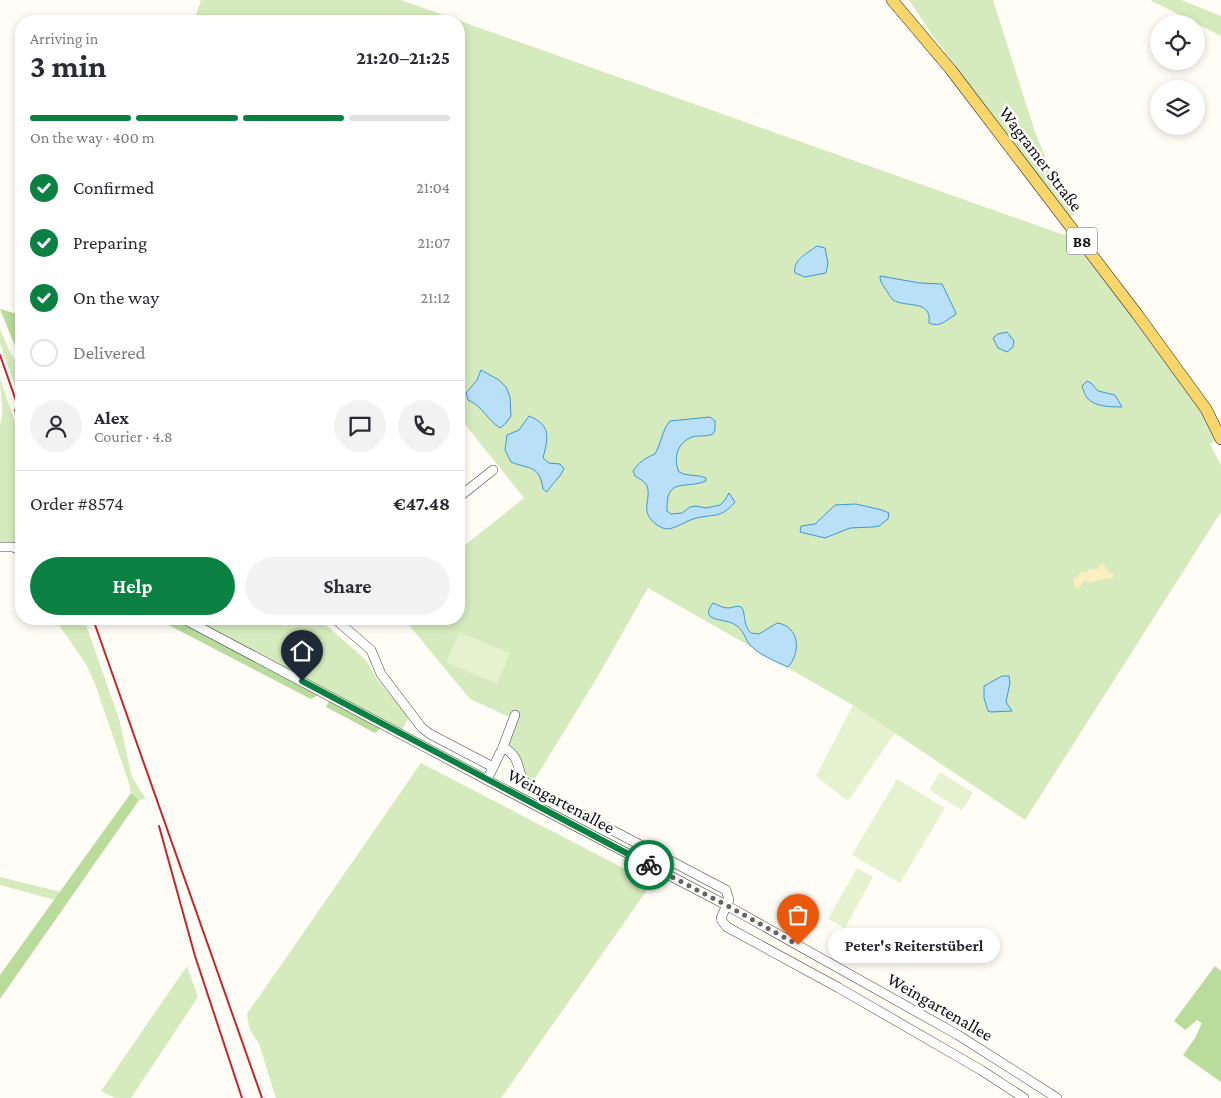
<!DOCTYPE html>
<html lang="en">
<head>
<meta charset="utf-8">
<style>
	body { margin:0; font-family:"Crimson Pro",serif; background:#f2f2f3; color:#2b2b33; height:100vh; display:flex; flex-direction:column; font-size:19px; white-space:nowrap }
	* { box-sizing:border-box; margin:0 }
	p { font-size:16px; color:#7c7c81 }
	.icon { flex:none; width:28px; height:28px; fill:none; stroke:currentColor; stroke-width:2; stroke-linecap:round; stroke-linejoin:round }
	.map { position:relative; flex:1; overflow:hidden }
	.drawer { position:absolute; left:15px; top:15px; width:450px; height:610px; display:flex; flex-direction:column; background:#fff; border-radius:20px; box-shadow:0 2px 8px #0003 }
	.drawer>* { flex:none }
	.tools { position:absolute; left:1150px; top:15px; display:grid; gap:10px }
	.tools a { display:grid; place-items:center; width:55px; height:55px; border-radius:50%; background:#fff; box-shadow:0 2px 8px #0003; font-size:25px }
	.pin { position:absolute; display:grid; place-items:center; width:42px; height:42px; color:#fff; margin:-51px -21px; border-radius:50% 50% 50% 0; rotate:-45deg; box-shadow:0 0 5px #0007 }
	.pin .icon { rotate:45deg }
	.courier { position:absolute; display:grid; place-items:center; width:50px; height:50px; margin:-25px; border:4px solid #0b8043; border-radius:50%; background:#fff; color:#222; box-shadow:0 1px 6px #0007 }
	.bubble { position:absolute; height:35px; border-radius:18px; background:#fff; box-shadow:0 2px 8px #0003; font-size:16px; font-weight:700; line-height:35px; text-align:center }
	.summary em { font-style:normal; font-weight:700 }
	.summary div { display:flex; flex-direction:column-reverse }
	.summary { display:flex; align-items:center; justify-content:space-between; height:85px; padding:0 15px }
	h1 { font-size:32px; font-weight:700; line-height:38px }
	.bar { display:grid; grid-template-columns:repeat(4,1fr); gap:8px 5px; align-content:center; height:60px; padding:0 15px }
	.bar i { height:6px; border-radius:4px; background:#e1e1e2 }
	.bar .current { background:#0b8043 }
	.bar p { grid-column:span 4 }
	.line { display:flex; align-items:center; gap:12px; padding:0 15px; border-top:1px solid #e1e1e2 }
	.line div { flex:1 }
	.round { display:grid; place-items:center; flex:none; width:52px; height:52px; border-radius:26px; background:#f2f2f3 }
	ol { padding:0 15px; list-style:none }
	li { display:flex; align-items:center; gap:15px; height:55px }
	li p { margin-inline-start:auto }
	li .icon { padding:5px; border-radius:50%; background:#0b8043; color:#fff; stroke-width:4 }
	li:last-child { color:#7c7c81 }
	li i { width:28px; height:28px; border:2px solid #e1e1e2; border-radius:50% }
	.primary-button { display:flex; gap:10px; margin-top:auto; padding:10px 15px }
	.primary-button a { flex:1; height:58px; border-radius:30px; background:#0b8043; color:#fff; font-size:20px; font-weight:700; line-height:58px; text-align:center }
	.primary-button a+a { background:#f2f2f3; color:#2b2b33 }
	.map>svg:first-child { display:block }
	.green { fill:#d5ebbd }
	.forest { fill:#b9dc9c }
	.sand { fill:#fbeec1 }
	.pitch { fill:#e6f2cf }
	.water { fill:#b9e0f7; stroke:#3f96cf }
	.lines { fill:none; stroke-linecap:round; stroke-linejoin:round }
	.minor-casing { stroke:#444; stroke-width:10 }
	.major-casing { stroke:#222; stroke-width:12 }
	.minor { stroke:#fff; stroke-width:9 }
	.major { stroke:#f9d66b; stroke-width:11 }
	.rail { stroke:#c4262e; stroke-width:2 }
	.done { stroke:#646461; stroke-width:5; stroke-dasharray:0 9 }
	.route { stroke:#0b8043; stroke-width:6 }
	.labels { text-anchor:middle; stroke-width:5; stroke-linejoin:round; paint-order:stroke }
	.shield { fill:#fff; stroke:#585858; stroke-width:1 }
	.shield-label { font-size:16px; font-weight:bold; fill:#111 }
	.street-label { font-size:18px; fill:#111; stroke:#fff }
</style>
</head>
<body>
<div class="map">
<svg width="1221" height="1098" viewBox="0 0 1221 1098">
	<rect width="100%" height="100%" fill="#fffdf5"/>
	<g class="green">
		<polygon points="201,0 401,0 1064,235 1067,232 1182,381 1219,439 1210,444 1221,465 1221,512 1025,820 851,704 648,588 598,676 530,787 519,763 503,747 514,719 470,699 404,619 459,619 459,550 524,498 459,417 459,21 194,21"/>
		<polygon points="909,0 993,0 1034,129 1056,184 1074,215 1070,217 1054,197 933,36"/>
		<polygon points="1150,0 1181,0 1221,16 1221,36"/>
		<polygon points="0,329 9,350 21,372 21,402 0,344"/>
		<path d="M0,378l21,62v120c-5,-9 -11,-9 -21,-10v-125c5,-18 0,-28 0,-47z"/>
		<polygon points="55,619 84,619 119,719 132,777 146,799 139,800 131,793 129,783 95,684 86,664"/>
		<polygon points="184,619 319,619 366,660 377,679 409,717 400,734"/>
		<polygon points="421,763 652,883 501,1098 276,1098 259,1044 249,1028 247,1014"/>
		<polygon points="0,877 61,892 55,900 0,885"/>
		<polygon points="187,966 198,997 131,1098 115,1098 101,1091"/>
	</g>
	<g class="forest">
		<polygon points="0,309 21,315 21,361"/>
		<polygon points="157,619 178,619 320,694 311,699"/>
		<polygon points="330,699 382,727 375,733 326,707"/>
		<polygon points="131,793 139,800 0,999 0,975"/>
		<polygon points="1215,966 1221,971 1221,1082 1183,1055 1195,1038 1202,1023 1197,1020 1185,1030 1174,1021"/>
	</g>
	<polygon class="sand" points="1103,564 1107,570 1113,575 1113,578 1099,580 1091,583 1085,580 1078,589 1074,585 1074,578 1078,578 1080,572 1087,572 1089,569 1097,569 1100,565"/>
	<g class="pitch">
		<polygon points="459,632 510,653 497,684 446,662"/>
		<polygon points="853,705 895,733 848,801 816,776"/>
		<polygon points="940,772 973,793 962,810 929,790"/>
		<polygon points="897,779 945,808 900,883 852,855"/>
		<polygon points="857,868 873,877 845,928 828,919"/>
	</g>
	<g class="water">
		<path d="M817,246l8,2 3,15 -2,10 -21,4 -10,-4c-3,-13 13,-20 22,-27z"/>
		<path d="M880,276l40,7 22,1 14,29 -1,2c-9,5 -15,13 -26,8 3,-24 -23,-15 -36,-23 -3,-3 -4,-6 -7,-10 -3,-5 -6,-8 -6,-14z"/>
		<polygon points="1007,332 1014,341 1013,347 1007,352 998,348 993,338 998,334"/>
		<path d="M481,370l18,10 7,7 4,10 1,19 -5,7 -6,5c-14,-9 -16,-21 -32,-28l-2,-7 11,-13z"/>
		<path d="M1087,381l4,2 7,8 17,4 7,12c-11,0 -27,0 -35,-9 -2,-3 -4,-9 -5,-12z"/>
		<path d="M529,416c23,9 19,23 14,42l6,5 11,1 4,5c-4,9 -12,14 -17,23l-4,-3c-4,-25 -13,-19 -32,-27l-6,-12 2,-15 12,-5z"/>
		<path d="M710,417l5,4v9l-2,4c-7,3 -14,1 -21,3 -15,6 -19,21 -13,35 10,5 18,2 27,6v3c-22,9 -40,-5 -39,30l4,3 11,-1 8,-6 6,-1 10,2 14,-3 5,-5 4,-7 6,9c-15,18 -22,11 -42,17 -8,3 -17,9 -25,10 -5,0 -7,-2 -11,-4 -19,-14 -5,-25 -10,-39 -2,-5 -8,-7 -12,-10l-2,-5c6,-9 12,-13 22,-17 6,-10 7,-24 15,-33z"/>
		<polygon points="856,504 882,510 889,513 888,519 879,526 873,527 850,528 825,538 800,532 801,526 815,524 835,505"/>
		<path d="M713,603c5,2 10,5 15,5 4,0 9,-3 13,-1 5,3 1,18 10,26l8,1 18,-11c23,3 24,30 11,44 -11,-5 -29,-12 -38,-22 -5,-6 -6,-14 -13,-19 -7,-6 -20,-5 -26,-9 -5,-4 -1,-10 2,-14z"/>
		<polygon points="1002,676 1009,676 1010,683 1006,702 1012,711 991,712 988,711 984,698 984,686"/>
	</g>
	<g class="lines">
		<defs>
			<g id="minor">
				<polyline points="459,497 493,470"/>
				<polyline points="0,547 13,547 21,551"/>
				<polyline points="184,619 487,780 726,905 958,1035 1057,1098"/>
				<polyline points="335,619 371,650 381,674 422,728 430,734 493,767"/>
				<path d="M503,747c23,14 10,27 27,40l196,103 3,10 -8,18 1,3 5,6 112,61 142,82 43,28"/>
				<polyline points="487,780 503,747 515,715"/>
			</g>
			<polyline id="major" points="892,0 951,70 1137,314 1206,409 1221,439"/>
		</defs>
		<use href="#minor" class="minor-casing"/>
		<use href="#major" class="major-casing"/>
		<use href="#minor" class="minor"/>
		<use href="#major" class="major"/>
		<g class="rail">
			<polyline points="0,355 21,415"/>
			<polyline points="15,410 21,428"/>
			<polyline points="93,619 262,1098"/>
			<polyline points="159,826 195,956 242,1098"/>
		</g>
	</g>
	<g class="lines">
		<polyline class="done" points="649,865 726,905 798,945"/>
		<polyline class="route" points="302,681 649,865"/>
	</g>
	<g class="labels">
		<rect class="shield" x="1067" y="227.5" width="30" height="27" rx="4"/>
		<g class="shield-label">
			<text x="1082" y="247">B8</text>
		</g>
		<g class="street-label">
			<text transform="translate(1041 159) rotate(53)" y="6">Wagramer Straße</text>
			<text transform="translate(561 801) rotate(28)" y="6">Weingartenallee</text>
			<text transform="translate(940 1007) rotate(30)" y="6">Weingartenallee</text>
		</g>
	</g>
</svg>
<div class="tools">
<a><svg class="icon" aria-label="locate" viewBox="0 0 24 24"><circle cx="12" cy="12" r="6"/><path d="M12 2v4M12 18v4M2 12h4M18 12h4"/></svg></a>
<a><svg class="icon" aria-label="layers" viewBox="0 0 24 24"><path d="M12 4l9 5-9 5-9-5zM3 14l9 5 9-5"/></svg></a>
</div>
<div class="pin" style="left:798px;top:945px;background:#ea580c"><svg class="icon" aria-label="bag" viewBox="0 0 24 24"><path d="M5 8h14l-1 12H6zM9 8a3 3 0 0 1 6 0"/></svg></div>
<div class="pin" style="left:302px;top:681px;background:#1f2937"><svg class="icon" aria-label="home" viewBox="0 0 24 24"><path d="M3 11l9-7 9 7M6 9v11h12V9"/></svg></div>
<div class="courier" style="left:649px;top:865px"><svg class="icon" aria-label="bike" viewBox="0 0 24 24"><circle cx="6" cy="16" r="4"/><circle cx="18" cy="16" r="4"/><path d="M6 16l4-8h5l3 8M10 8l3 8H6M13 5h3"/></svg></div>
<div class="bubble" style="left:828px;top:928px;width:172px">Peter's Reiterstüberl</div>
<section class="drawer">
<div class="summary"><div><h1>3 min</h1><p>Arriving in</p></div><em>21:20–21:25</em></div>
<div class="bar"><i class="current"></i><i class="current"></i><i class="current"></i><i></i><p>On the way · 400 m</p></div>
<ol>
<li><svg class="icon" aria-label="check" viewBox="0 0 24 24"><path d="M5 12l5 5 9-10"/></svg>Confirmed<p>21:04</p></li>
<li><svg class="icon" aria-label="check" viewBox="0 0 24 24"><path d="M5 12l5 5 9-10"/></svg>Preparing<p>21:07</p></li>
<li><svg class="icon" aria-label="check" viewBox="0 0 24 24"><path d="M5 12l5 5 9-10"/></svg>On the way<p>21:12</p></li>
<li><i></i>Delivered</li>
</ol>
<div class="line" style="height:90px"><a class="round"><svg class="icon" aria-label="person" viewBox="0 0 24 24"><circle cx="12" cy="8" r="4"/><path d="M4 21q1-7 8-7t8 7"/></svg></a><div><b>Alex</b><p>Courier · 4.8</p></div><a class="round"><svg class="icon" aria-label="chat" viewBox="0 0 24 24"><path d="M4 5h16v11H9l-5 4z"/></svg></a><a class="round"><svg class="icon" aria-label="phone" viewBox="0 0 24 24"><path d="M5 4h4l2 5-3 2q2 4 5 5l2-3 5 2v4C11 20 4 13 5 4z"/></svg></a></div>
<div class="line" style="height:65px"><div>Order #8574</div><b>€47.48</b></div>
<div class="primary-button"><a>Help</a><a>Share</a></div>
</section>
</div>
</body>
</html>
